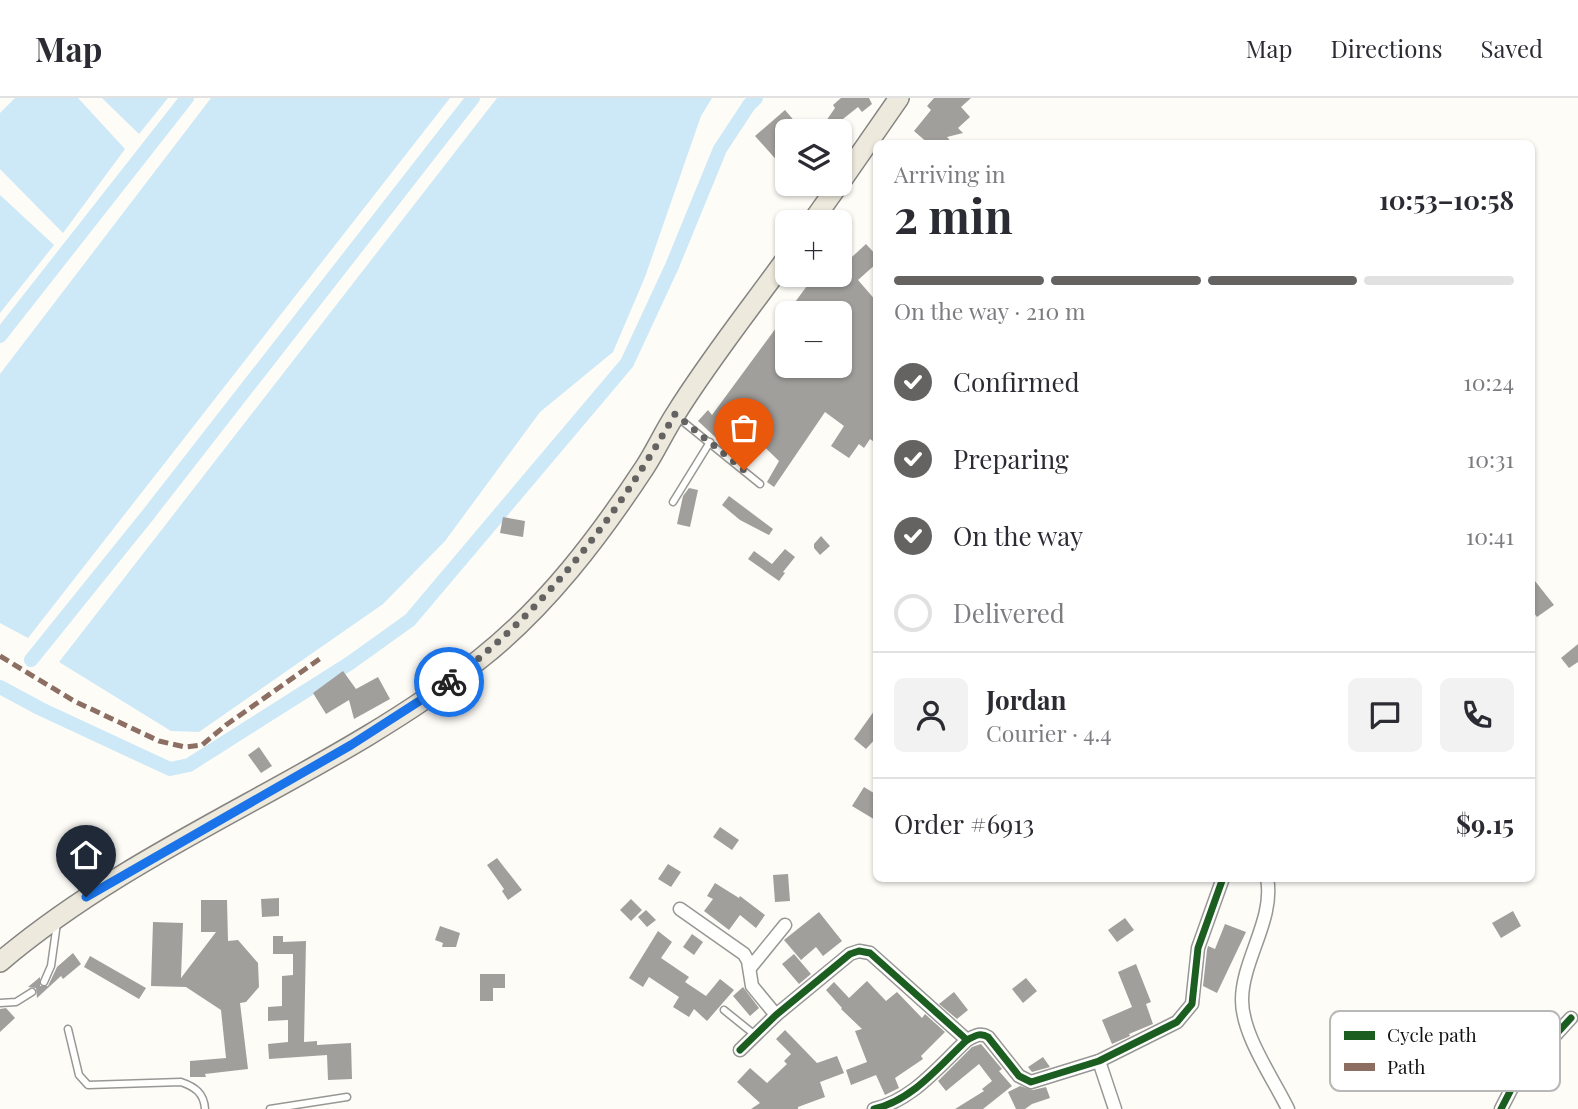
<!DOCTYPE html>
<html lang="en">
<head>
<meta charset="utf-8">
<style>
	body { margin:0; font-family:"Playfair Display",serif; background:#f2f2f3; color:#2b2b33; height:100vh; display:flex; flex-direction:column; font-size:26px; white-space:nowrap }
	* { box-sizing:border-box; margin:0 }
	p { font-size:23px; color:#7c7c81 }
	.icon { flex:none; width:38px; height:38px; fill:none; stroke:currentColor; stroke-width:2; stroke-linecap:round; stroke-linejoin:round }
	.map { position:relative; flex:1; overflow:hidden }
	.drawer { position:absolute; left:873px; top:42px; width:662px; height:742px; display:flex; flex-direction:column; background:#fff; border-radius:10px; box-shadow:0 2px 5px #0004 }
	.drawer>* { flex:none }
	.buttons { position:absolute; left:775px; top:21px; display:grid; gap:14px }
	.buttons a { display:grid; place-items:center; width:77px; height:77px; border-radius:10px; background:#fff; box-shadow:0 2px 5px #0004; font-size:35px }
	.pin { position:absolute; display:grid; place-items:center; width:60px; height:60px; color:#fff; margin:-72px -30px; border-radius:50% 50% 50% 0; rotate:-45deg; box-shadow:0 0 7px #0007 }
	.pin .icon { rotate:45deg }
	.courier { position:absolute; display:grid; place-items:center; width:70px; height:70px; margin:-35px; border:5px solid #1a73e8; border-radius:50%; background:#fff; color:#222; box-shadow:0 2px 9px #0007 }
	.summary em { font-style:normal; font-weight:700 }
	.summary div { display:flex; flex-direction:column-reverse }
	.summary { display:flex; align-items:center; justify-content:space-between; height:119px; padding:0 21px }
	h1 { font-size:46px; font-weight:700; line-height:52px }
	.bar { display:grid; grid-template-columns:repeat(4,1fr); gap:10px 7px; align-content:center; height:84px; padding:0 21px }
	.bar i { height:9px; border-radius:5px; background:#e1e1e2 }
	.bar .active { background:#646362 }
	.bar p { grid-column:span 4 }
	.line { display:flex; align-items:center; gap:18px; padding:0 21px; border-top:2px solid #e1e1e2 }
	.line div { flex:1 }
	.round { display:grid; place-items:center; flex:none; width:74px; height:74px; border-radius:10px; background:#f2f2f3 }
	ol { padding:0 21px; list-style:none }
	li { display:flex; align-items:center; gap:21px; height:77px }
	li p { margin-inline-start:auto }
	li .icon { padding:7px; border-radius:50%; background:#646362; color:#fff; stroke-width:4 }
	li:last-child { color:#7c7c81 }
	li i { width:38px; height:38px; border:4px solid #e1e1e2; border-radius:50% }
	header { display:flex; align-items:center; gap:42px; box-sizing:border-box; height:98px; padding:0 35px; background:#fff; border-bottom:2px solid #e1e1e2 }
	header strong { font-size:33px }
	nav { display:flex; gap:38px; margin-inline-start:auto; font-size:24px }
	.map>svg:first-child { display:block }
	.water { fill:#cde8f7 }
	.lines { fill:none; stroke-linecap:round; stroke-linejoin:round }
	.canal { stroke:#cde8f7; stroke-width:14 }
	.building { fill:#a19f9c; fill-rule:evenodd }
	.service-casing { stroke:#979795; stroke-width:9 }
	.minor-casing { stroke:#979795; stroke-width:15 }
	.primary-casing { stroke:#858482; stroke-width:22 }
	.service { stroke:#fffffe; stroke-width:6 }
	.minor { stroke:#fffffe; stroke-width:12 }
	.primary { stroke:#ede9dc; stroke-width:19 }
	.quiet { stroke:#8d6e63; stroke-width:5; stroke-dasharray:10 5; stroke-linecap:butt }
	.cycleway-casing { stroke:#fff; stroke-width:11 }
	.cycleway { stroke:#1b5e20; stroke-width:7 }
	.done { stroke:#646362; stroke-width:7; stroke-dasharray:0 12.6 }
	.route { stroke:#1a73e8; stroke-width:9 }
	.key { fill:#fff; stroke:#b8b8b8; stroke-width:2 }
	.key-label { font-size:19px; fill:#111 }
</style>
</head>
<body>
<header>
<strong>Map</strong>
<nav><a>Map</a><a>Directions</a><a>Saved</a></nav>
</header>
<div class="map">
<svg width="1578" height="1011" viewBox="0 0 1578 1011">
	<rect width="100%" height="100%" fill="#fdfcf7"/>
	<g class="water">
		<polygon points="15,0 78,0 125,51 63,135 0,71 0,15"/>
		<polygon points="102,0 168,0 139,36"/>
		<polygon points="211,0 450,0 28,540 0,525 0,276"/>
		<polygon points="497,0 712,0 701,18 645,179 613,254 540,314 445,443 383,506 199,634 171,633 59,564"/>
		<polygon points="0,97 54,147 0,215"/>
	</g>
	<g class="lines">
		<g class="canal">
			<polyline points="0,238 187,0"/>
			<polyline points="31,562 147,418 473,0"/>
			<polyline points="0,589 41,611 170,671 189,667 350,565 410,522 627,265 672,168 720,51 749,7 756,0"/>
		</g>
	</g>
	<g class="building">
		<polygon points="841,0 869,0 872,6 862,14 858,9 828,33 819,33 835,10 833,7"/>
		<polygon points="934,0 971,0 961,9 970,19 958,30 963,35 947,39 953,46 929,46 914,33 931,12 927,8"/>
		<polygon points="785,12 803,33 788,33 788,75 755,38"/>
		<path d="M866,146l11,12v7l-19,17 19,22v142l-7,-5 -6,9 -5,-4 -10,14 -18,-12 13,-20 -19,-14 -51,75 -7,-5 12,-21 -33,-32 -18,20 -30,-28 10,-11 4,5 103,-140h25v-7zM788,215h52v53h-52z"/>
		<polygon points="689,390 698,392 690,429 677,426 683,398"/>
		<polygon points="729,398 773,431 769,437 740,422 722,407"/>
		<polygon points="503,419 525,423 523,439 500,435"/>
		<polygon points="821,438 830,448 820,457 814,450 814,446"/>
		<polygon points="785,451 795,459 783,474 785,475 779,483 748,461 754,453 772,466"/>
		<polygon points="1531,478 1554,507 1537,519 1531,511"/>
		<polygon points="1578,546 1578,564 1569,570 1561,560"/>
		<polygon points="343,573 356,591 378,579 390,601 354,621 349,602 326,616 313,595"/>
		<polygon points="877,609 877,639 866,651 854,641"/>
		<polygon points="259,649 272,668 261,675 248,657"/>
		<polygon points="864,689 877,697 877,723 852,708"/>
		<polygon points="720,729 739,742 732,752 713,739"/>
		<polygon points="497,760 522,792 508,802 502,793 504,791 487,767"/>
		<polygon points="668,766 681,774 671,789 658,781"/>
		<polygon points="788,776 790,803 775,804 773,777"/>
		<polygon points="715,785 739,800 740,798 765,817 756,830 740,817 729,832 704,813 713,801 707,798"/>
		<polygon points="279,800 279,818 262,819 261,801"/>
		<polygon points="631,801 642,812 631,823 620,812"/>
		<polygon points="201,802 227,802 228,843 238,842 258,865 259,889 246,904 240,905 248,971 205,976 206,979 190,979 190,963 226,960 221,912 186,889 151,888 153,824 183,825 181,880 216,834 201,834"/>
		<polygon points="646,812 656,822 647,829 638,819"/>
		<polygon points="1513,813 1521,828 1501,840 1492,825"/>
		<polygon points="819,814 842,843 823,858 816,849 801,862 784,842"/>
		<polygon points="1125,820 1134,832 1117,844 1108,832"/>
		<polygon points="1225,826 1246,834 1217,895 1203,888 1207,852 1208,848 1215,851"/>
		<polygon points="440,828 460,835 456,849 442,849 443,845 435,842"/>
		<polygon points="658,833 672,844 661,860 689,879 685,884 706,898 720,881 734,892 707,923 694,911 689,919 673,909 679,899 649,879 643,889 629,880"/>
		<polygon points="692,836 703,844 694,857 683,849"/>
		<polygon points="273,838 283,838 283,844 306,843 304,944 317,943 317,947 351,945 352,981 328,982 327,957 269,961 268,946 288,944 288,922 268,923 268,909 282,908 282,878 293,877 293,856 273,856"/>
		<polygon points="73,855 81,866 63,881 61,878 37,900 36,890 28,889 40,879 40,888 48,888 57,869"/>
		<polygon points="794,856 811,876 799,886 782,866"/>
		<polygon points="90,858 146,890 139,901 84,869"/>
		<polygon points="1136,866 1151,904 1146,906 1153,926 1129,936 1130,938 1112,946 1102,922 1132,909 1118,874"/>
		<polygon points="480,876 505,876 505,890 493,890 493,903 480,903"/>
		<polygon points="1026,880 1037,893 1023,905 1012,891"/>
		<polygon points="867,883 886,903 897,894 922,920 925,916 945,934 921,958 923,961 895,980 899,990 885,997 876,977 851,987 846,972 867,964 855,933 862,931 841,911 842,910 826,892 834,884 849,900"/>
		<polygon points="743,889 759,910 750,918 733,898"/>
		<polygon points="954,894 968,912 957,921 939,906"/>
		<polygon points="6,910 15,920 0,934 0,911"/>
		<polygon points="785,932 817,965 837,958 844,975 820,984 825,999 798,1009 798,1011 751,1011 760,1005 737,984 750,970 767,985 787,966 784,963 791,956 776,941"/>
		<polygon points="981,946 1002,971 999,973 1012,988 983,1011 955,1011 984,993 982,991 992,983 979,966 946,993 938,983 972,949"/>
		<polygon points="1043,959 1050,969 1032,974 1028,969"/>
		<polygon points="1020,988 1033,992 1046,989 1050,1000 1032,1006 1025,1011 1016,1011 1008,994"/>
	</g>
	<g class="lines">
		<defs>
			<g id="service">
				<polyline points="676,318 760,386"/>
				<polyline points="673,404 710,344"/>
				<polyline points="44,884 51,868 57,825"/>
				<polyline points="0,905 16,904 32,894"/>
				<polyline points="724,912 755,937"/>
				<path d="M68,931l11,46 9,10 93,-3c14,5 23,11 24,27"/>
				<polyline points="270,1011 347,999"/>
			</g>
			<g id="minor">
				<path d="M1267,780c8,41 -25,82 -25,122 0,35 31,78 46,109"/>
				<polyline points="680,811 744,856 748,863 752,888 776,917"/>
				<polyline points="750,870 785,827"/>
				<polyline points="740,952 776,917 850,856 859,853 870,855 967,942"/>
				<polyline points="1099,963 1115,1011"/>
				<path d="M874,1011c39,-9 65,-43 93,-69 8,-4 13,-8 21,-3l31,39 12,6 68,-21 78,-39 15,-18 6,-56 25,-70"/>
				<polyline points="1501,1011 1518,978 1571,920"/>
			</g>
			<g id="primary">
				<polyline points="840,85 899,0"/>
				<polyline points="812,124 839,86"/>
				<path d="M0,864c145,-123 331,-185 480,-303 66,-52 119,-122 165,-192 11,-17 19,-35 30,-52 34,-55 75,-106 113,-159"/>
			</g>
		</defs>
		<use href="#service" class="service-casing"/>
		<use href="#minor" class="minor-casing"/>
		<use href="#primary" class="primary-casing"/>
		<use href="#service" class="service"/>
		<use href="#minor" class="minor"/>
		<use href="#primary" class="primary"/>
		<polyline class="quiet" points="0,558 74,603 159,643 185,649 202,647 226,627 321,560"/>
		<defs>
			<g id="cycleway">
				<polyline points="740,952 776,917 850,856 859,853 870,855 967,942"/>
				<path d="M874,1011c39,-9 65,-43 93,-69 8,-4 13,-8 21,-3l31,39 12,6 68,-21 78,-39 15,-18 6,-56 25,-70"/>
				<polyline points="1501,1011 1518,978 1571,920"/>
			</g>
		</defs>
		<use href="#cycleway" class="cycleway-casing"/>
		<use href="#cycleway" class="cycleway"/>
	</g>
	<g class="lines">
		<path class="done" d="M449,584c96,-72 167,-164 226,-268l69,56"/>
		<polyline class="route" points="86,799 351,647 449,584"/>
	</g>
	<rect x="1330" y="913" width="230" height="80" rx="10" class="key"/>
	<rect x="1344" y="933" width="31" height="9" fill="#1b5e20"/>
	<rect x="1344" y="965" width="31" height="8" fill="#8d6e63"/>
	<g class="key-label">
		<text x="1387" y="944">Cycle path</text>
		<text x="1387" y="976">Path</text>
	</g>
</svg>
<div class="buttons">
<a><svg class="icon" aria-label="layers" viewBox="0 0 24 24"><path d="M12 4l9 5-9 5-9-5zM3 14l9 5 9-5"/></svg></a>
<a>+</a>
<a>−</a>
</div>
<div class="pin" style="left:744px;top:372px;background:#ea580c"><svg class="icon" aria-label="bag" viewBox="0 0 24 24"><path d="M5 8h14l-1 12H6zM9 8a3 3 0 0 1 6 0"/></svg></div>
<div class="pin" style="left:86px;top:799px;background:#1f2937"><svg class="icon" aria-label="home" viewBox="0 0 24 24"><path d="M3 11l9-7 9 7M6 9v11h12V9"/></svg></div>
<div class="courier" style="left:449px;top:584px"><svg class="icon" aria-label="bike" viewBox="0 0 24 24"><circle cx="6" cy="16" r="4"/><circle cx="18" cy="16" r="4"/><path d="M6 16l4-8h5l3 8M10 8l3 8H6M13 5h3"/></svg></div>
<section class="drawer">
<div class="summary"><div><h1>2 min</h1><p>Arriving in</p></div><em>10:53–10:58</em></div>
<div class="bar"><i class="active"></i><i class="active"></i><i class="active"></i><i></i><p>On the way · 210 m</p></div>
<ol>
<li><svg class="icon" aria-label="check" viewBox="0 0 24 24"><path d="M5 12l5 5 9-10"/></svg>Confirmed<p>10:24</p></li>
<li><svg class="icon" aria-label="check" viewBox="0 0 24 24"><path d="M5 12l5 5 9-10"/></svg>Preparing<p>10:31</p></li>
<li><svg class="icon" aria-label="check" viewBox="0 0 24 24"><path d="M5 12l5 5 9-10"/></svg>On the way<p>10:41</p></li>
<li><i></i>Delivered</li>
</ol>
<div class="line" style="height:126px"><a class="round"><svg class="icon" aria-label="person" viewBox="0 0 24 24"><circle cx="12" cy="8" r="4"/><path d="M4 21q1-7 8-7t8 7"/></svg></a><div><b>Jordan</b><p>Courier · 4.4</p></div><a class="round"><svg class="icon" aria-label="chat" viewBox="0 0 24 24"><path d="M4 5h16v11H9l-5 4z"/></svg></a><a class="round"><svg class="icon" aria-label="phone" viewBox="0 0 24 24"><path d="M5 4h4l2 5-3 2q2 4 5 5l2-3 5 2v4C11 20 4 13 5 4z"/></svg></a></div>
<div class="line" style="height:91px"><div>Order #6913</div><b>$9.15</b></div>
</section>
</div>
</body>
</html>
